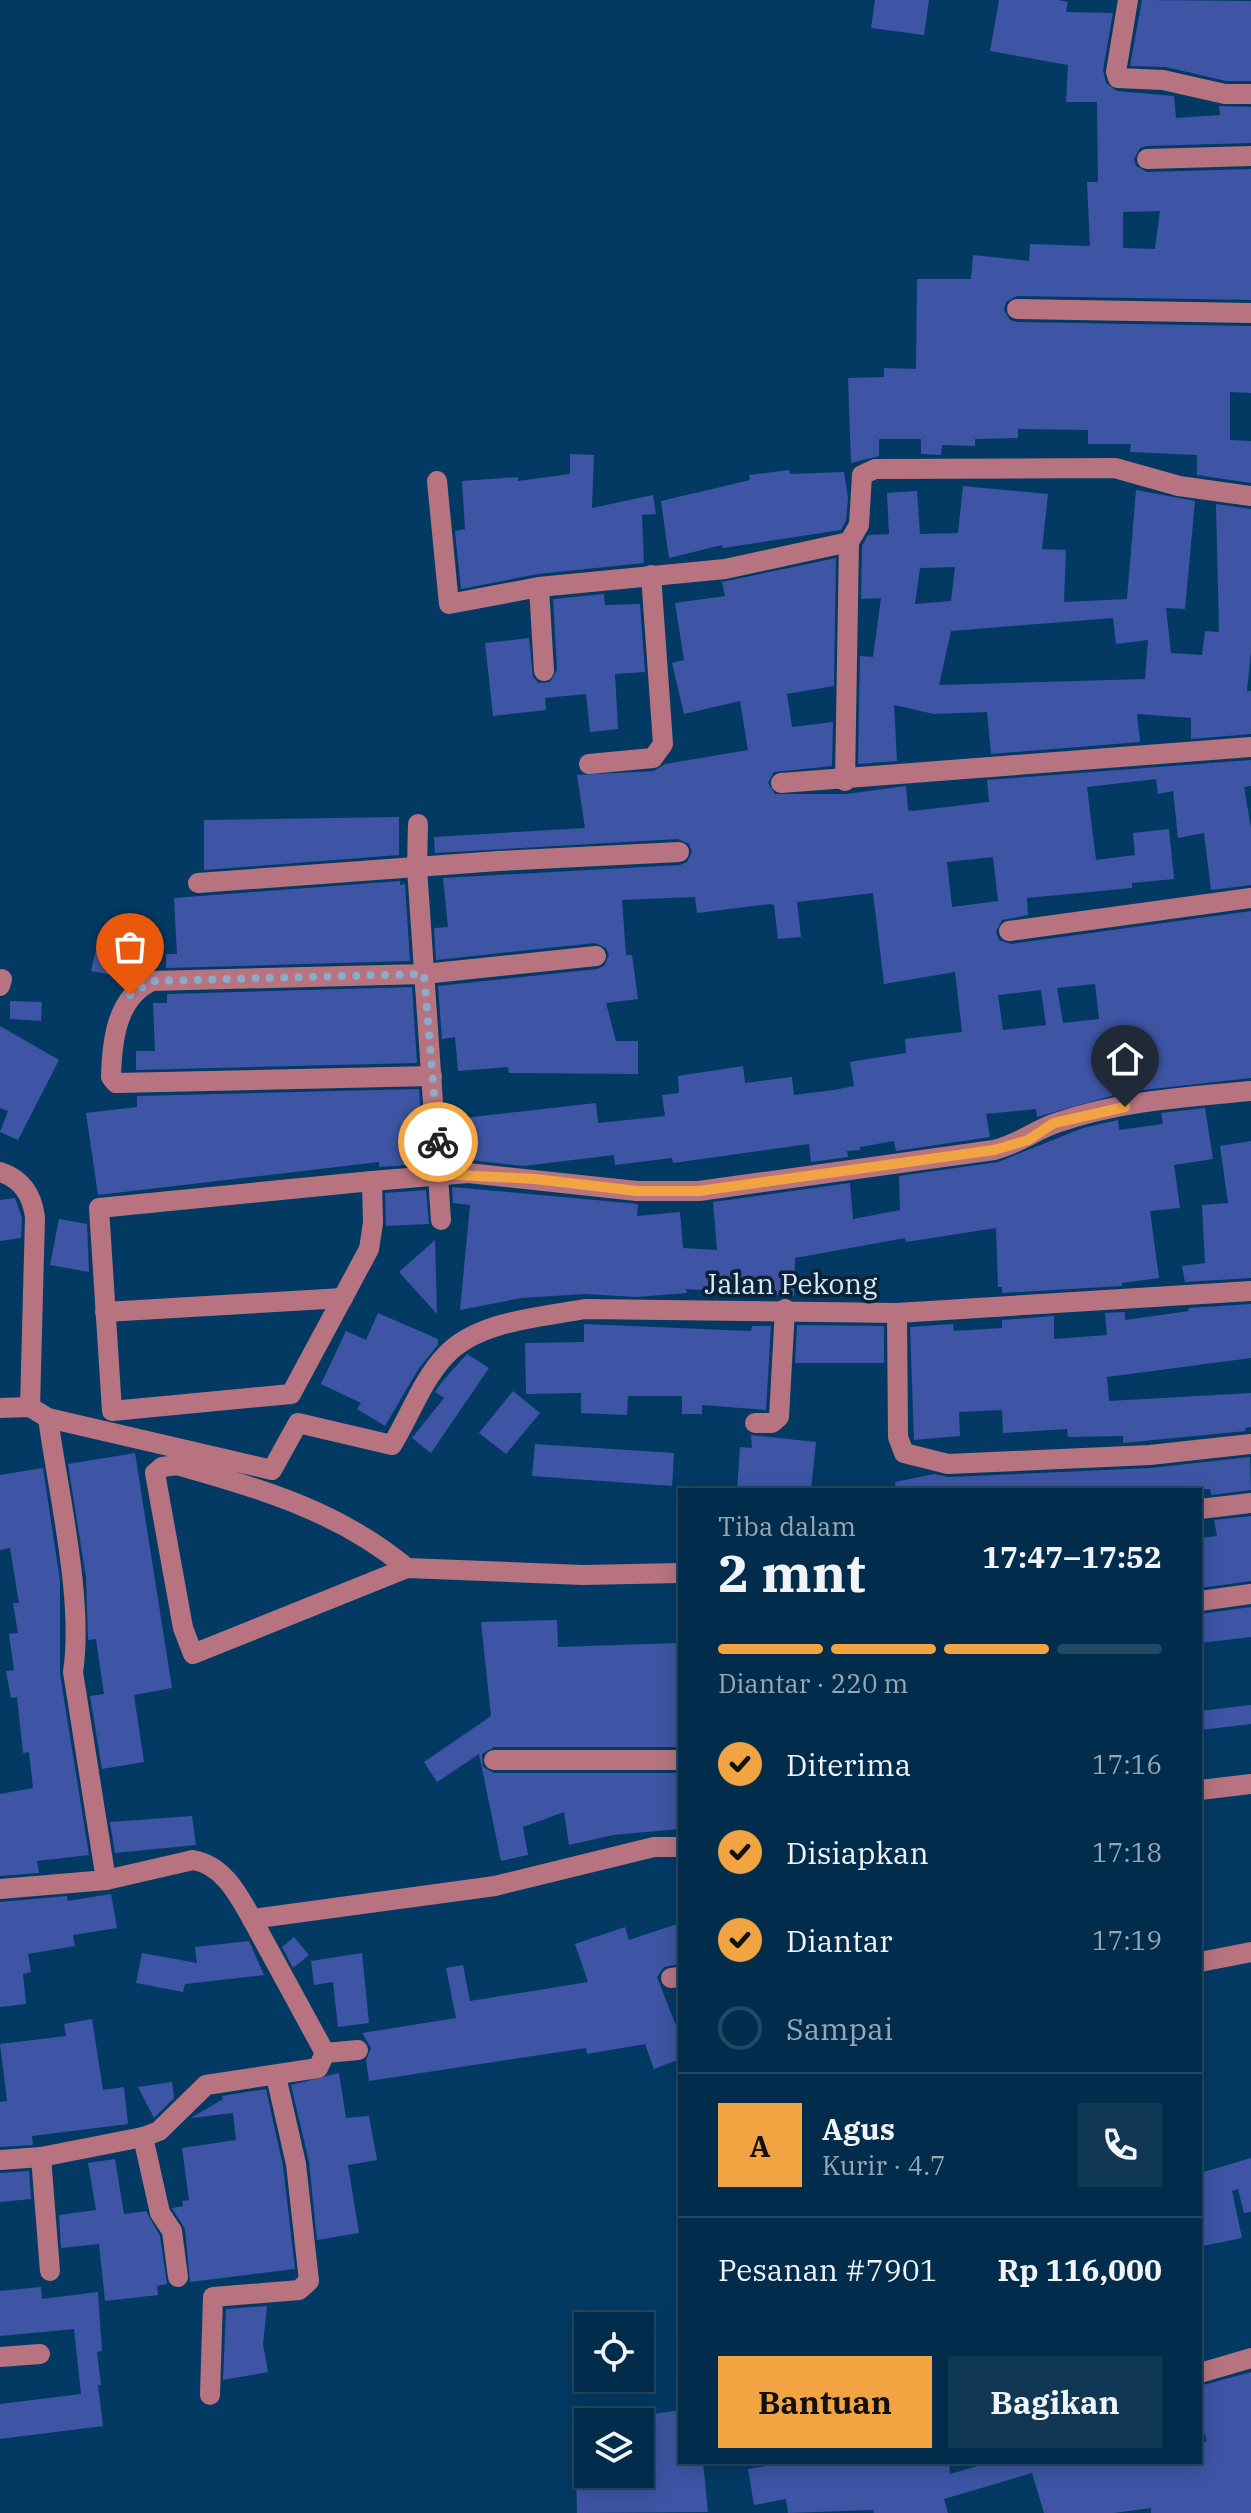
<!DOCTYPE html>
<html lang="id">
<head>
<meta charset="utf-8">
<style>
	body { margin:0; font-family:"IBM Plex Serif",serif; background:#103855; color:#f1f3f6; height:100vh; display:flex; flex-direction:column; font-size:30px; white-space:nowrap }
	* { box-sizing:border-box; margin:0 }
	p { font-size:26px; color:#96a7b5 }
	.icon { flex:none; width:44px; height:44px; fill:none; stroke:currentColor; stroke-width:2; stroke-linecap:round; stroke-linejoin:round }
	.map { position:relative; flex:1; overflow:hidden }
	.sheet { position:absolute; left:678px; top:1488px; width:524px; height:976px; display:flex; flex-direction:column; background:#022c4b; border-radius:0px; box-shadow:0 4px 20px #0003,0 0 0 2px #234863 }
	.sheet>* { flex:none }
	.buttons { position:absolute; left:574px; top:2312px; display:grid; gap:16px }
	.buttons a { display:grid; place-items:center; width:80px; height:80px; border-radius:0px; background:#022c4b; box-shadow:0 4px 20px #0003,0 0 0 2px #234863; font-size:40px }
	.pin { position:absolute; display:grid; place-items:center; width:68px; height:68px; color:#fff; margin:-82px -34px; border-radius:50% 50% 50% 0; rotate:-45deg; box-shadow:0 0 8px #0007 }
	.pin .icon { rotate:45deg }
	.courier { position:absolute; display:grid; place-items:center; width:80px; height:80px; margin:-40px; border:6px solid #f3a442; border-radius:50%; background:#fff; color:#222; box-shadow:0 2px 10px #0007 }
	.overview em { font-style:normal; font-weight:700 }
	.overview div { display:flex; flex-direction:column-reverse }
	.overview { display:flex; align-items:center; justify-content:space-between; height:136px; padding:0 40px }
	h1 { font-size:52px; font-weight:700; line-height:60px }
	.bar { display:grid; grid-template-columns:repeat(4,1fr); gap:12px 8px; align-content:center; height:96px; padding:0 40px }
	.bar i { height:10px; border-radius:6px; background:#234863 }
	.bar .active { background:#f3a442 }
	.bar p { grid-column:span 4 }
	.line { display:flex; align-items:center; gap:20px; padding:0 40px; border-top:2px solid #234863 }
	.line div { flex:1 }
	.round { display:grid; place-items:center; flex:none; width:84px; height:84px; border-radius:0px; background:#103855 }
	ol { padding:0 40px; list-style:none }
	li { display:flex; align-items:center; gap:24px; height:88px }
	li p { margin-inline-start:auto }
	li .icon { padding:8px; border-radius:50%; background:#f3a442; color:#111; stroke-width:4 }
	li:last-child { color:#96a7b5 }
	li i { width:44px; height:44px; border:4px solid #234863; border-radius:50% }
	.cta { display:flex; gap:16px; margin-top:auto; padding:16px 40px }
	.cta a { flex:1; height:92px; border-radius:0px; background:#f3a442; color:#111; font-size:32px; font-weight:700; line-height:92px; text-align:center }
	.cta a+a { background:#103855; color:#f1f3f6 }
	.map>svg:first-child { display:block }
	.building { fill:#3d55a4; fill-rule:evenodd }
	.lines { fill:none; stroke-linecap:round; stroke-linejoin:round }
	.minor { stroke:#b77480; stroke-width:20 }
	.done { stroke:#8bacc8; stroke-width:8; stroke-dasharray:0 14.4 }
	.route { stroke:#f3a442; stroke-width:10 }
	.labels { text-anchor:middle; stroke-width:7; stroke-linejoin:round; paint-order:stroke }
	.street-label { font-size:28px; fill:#d4e9fe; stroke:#0d2134 }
</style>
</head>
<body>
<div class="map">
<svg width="1251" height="2513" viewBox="0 0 1251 2513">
	<rect width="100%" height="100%" fill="#033a64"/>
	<g class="building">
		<polygon points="875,0 929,0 924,35 871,28"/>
		<path d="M999,0h59l10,2 -2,10 47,1 -10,57 3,13 11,8 57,5 2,22 44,-3 -1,-9 32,1v36l-104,3 -7,2 -6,11 2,7 11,6 104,-3v131l-234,-4 -11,6 -2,8 6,10 7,2 234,4v67l-21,-1v48l21,1v42l-54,-8v-20l-67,-3 1,-8h-43v-14l-70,-1v9l-43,1v7l-33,-1 -1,10 -20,-1v-15h-42v17l-28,7 -3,-85 36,-1v-9l32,1 1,-90h54l2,-24 56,6 1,-17 60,2 -3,-64h11l-1,-80h-31l2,-37 -78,-14zM1160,211l-5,38 -32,-1v-36z"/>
		<polygon points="1142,0 1251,1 1251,81 1226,81 1166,67 1130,66"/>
		<polygon points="570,454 594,455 592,508 653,495 656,514 642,515 644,563 538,574 461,589 455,531 465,529 462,481 518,477 518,481 570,474"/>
		<polygon points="789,470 790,474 844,472 848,498 846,521 841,530 723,548 722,545 669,558 661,501 750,480 749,475"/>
		<path d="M963,486l85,8 -6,55 24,1 -2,52 63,-3 9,-109 59,11 -10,108 -19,-1 5,45 31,2 3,-24 14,1 -3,-128 35,5v142l-4,40h4v43l-60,5v-21l-54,-4 3,28 -149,12 -4,-42 -53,2 -40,-9 3,56 -39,3 2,-108 13,1 8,-59 -20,1 1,-53 6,-11 21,-1 -2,-41 30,-2 3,43 38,-1zM955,567l-4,34 -36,3 5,-36zM1113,618l3,26 32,-4 -3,39 -206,6 12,-54z"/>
		<path d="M836,558l-2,128 -47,8 5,33 41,-5 -1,44 -58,6 -6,11 7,11h71l60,-8 2,24 5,1 76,-9 -2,-22 264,-20v26l-7,1 7,41v57l-40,5 -7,-57 -26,5 -5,-47 -15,3 -2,-15 -69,8 9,73 39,-5 -2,-22 36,-4 5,50 -42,4v5l-105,10 1,17 -26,5 -6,12 3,8 12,4 240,-33v167l-126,14 -88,25 -1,-8 -50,5 4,23 -94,14 -2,-10 -34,6v3l-13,1 1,6 -37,5 -2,-18 -136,19 -1,-5 -57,7 -1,-10 -91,11 -54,-6 -5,-42 132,-15 2,20 67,-7 -3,-21 17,-2 -1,-17 65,-10 2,17 47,-6 2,18 40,-5 20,-4 -4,-24 56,-9 -1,-14 57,-7 -7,-60 -71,12 -11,-91 -76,9 4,35 -23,2 -4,-34 -4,-1 -73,9 -2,-16 -73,3 4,55h6l6,44 -32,4 10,38h22v33l-129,-1 -1,-6 -50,4 -3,-34 -13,2 -4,-53 159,-17 7,-3 5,-11 -3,-7 -11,-5 -159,17 -2,-32 14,-1 -5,-49 237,-13 7,-3 5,-10 -3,-8 -11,-5 -243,14 -1,-16 151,-9 -8,-53 77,-4 11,-7 83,-14 -8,-49 -56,13 -12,-51 12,-3 -9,-57 50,-7 -3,-14zM993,857l5,44 -46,6 -5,-45zM1095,984l4,35 -36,4 -6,-35zM1041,990l5,35 -43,5 -5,-35z"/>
		<polygon points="604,594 605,605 640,604 645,672 615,674 618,729 590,732 586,694 545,698 546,710 493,716 485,643 529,638 533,677 539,683 550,682 557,670 553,599"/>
		<polygon points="399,817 399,855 204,870 204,820"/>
		<polygon points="400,881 400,885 405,884 410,961 166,968 166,954 177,954 174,898"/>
		<polygon points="97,945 118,950 113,975 91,971"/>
		<polygon points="412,987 417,1063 136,1070 136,1051 155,1051 153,1003 167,1003 167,994"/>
		<polygon points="10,1001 42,1002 41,1021 10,1019"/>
		<polygon points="0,1026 59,1060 18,1140 0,1132 8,1111 0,1108"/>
		<polygon points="419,1089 424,1164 379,1167 379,1162 98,1195 86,1113 137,1107 137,1096"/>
		<polygon points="1205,1108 1213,1159 1174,1165 1180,1208 1150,1211 1159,1278 1122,1283 1122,1286 1002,1293 1002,1287 998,1287 996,1228 906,1242 905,1238 795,1258 794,1296 686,1289 687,1293 636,1297 585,1294 521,1298 460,1310 470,1205 453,1203 452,1187 638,1204 637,1216 680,1212 683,1248 717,1250 713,1202 850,1183 853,1219 900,1210 899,1176 998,1162 1083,1128 1118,1120 1119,1130 1163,1124 1161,1113"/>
		<polygon points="1251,1141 1251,1278 1185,1282 1182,1266 1205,1263 1202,1205 1228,1203 1220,1146"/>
		<polygon points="426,1190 429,1224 386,1226 385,1193"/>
		<polygon points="15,1198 22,1218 21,1238 0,1241 0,1200"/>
		<polygon points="59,1219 87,1224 89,1272 50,1265"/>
		<polygon points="435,1240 437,1314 399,1272"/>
		<polygon points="1251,1304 1251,1358 1107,1377 1109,1401 1251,1393 1251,1427 1245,1428 1246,1431 1123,1443 1123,1436 1068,1437 1067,1429 1003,1433 1002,1410 959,1412 960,1436 914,1440 910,1327 953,1324 954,1331 1002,1328 1002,1320 1054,1316 1054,1339 1107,1335 1105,1313 1125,1312 1125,1320 1189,1311 1188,1308"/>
		<polygon points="378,1313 438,1339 438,1345 419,1368 385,1426 357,1409 361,1403 321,1384 346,1331 366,1340"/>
		<polygon points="584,1324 751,1331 752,1326 771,1326 766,1410 702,1405 702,1414 682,1414 682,1396 628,1396 627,1415 581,1413 581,1393 526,1394 525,1343 584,1342"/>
		<polygon points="797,1325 884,1326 884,1363 795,1363"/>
		<polygon points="467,1354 489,1368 431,1453 412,1438 444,1398 435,1392 441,1383"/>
		<polygon points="513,1391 540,1413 506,1454 479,1433"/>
		<polygon points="751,1435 816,1442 811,1490 737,1490 740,1447 752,1448"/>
		<polygon points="535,1444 674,1453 672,1486 532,1476"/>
		<polygon points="135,1453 172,1688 134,1695 144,1762 102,1769 90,1696 104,1694 96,1639 88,1640 86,1578 68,1464"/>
		<polygon points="1250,1457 1251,1490 1211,1495 1210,1489 896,1490 895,1482 934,1474 949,1477 1151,1468"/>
		<polygon points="43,1468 60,1581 60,1674 89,1855 37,1861 39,1873 0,1876 0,1794 33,1788 29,1752 23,1753 17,1697 11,1698 6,1671 14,1670 9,1634 18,1633 13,1603 19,1603 10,1548 0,1550 0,1475"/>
		<polygon points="1251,1516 1251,1581 1200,1588 1200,1538 1217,1536 1214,1520"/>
		<polygon points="1251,1607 1251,1637 1200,1643 1200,1614"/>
		<polygon points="557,1620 558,1647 680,1643 680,1747 494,1747 482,1754 483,1767 494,1773 680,1773 680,1829 613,1835 569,1845 564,1812 523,1827 528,1855 501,1861 479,1754 437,1782 424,1762 491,1716 481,1622"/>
		<polygon points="1251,1705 1251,1724 1200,1730 1200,1711"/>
		<polygon points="192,1816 196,1845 115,1853 110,1822"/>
		<polygon points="111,1894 117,1928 73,1935 75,1946 28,1954 31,1972 23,1974 26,2004 0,2007 0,1902 67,1896 68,1901"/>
		<polygon points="680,1923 680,1964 664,1967 657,1977 680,2036 680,2059 654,2069 645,2044 587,2054 586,2048 369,2081 366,2060 371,2048 362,2033 456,2018 446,1968 463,1965 470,2001 588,1982 575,1944 625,1927 629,1940"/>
		<polygon points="294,1937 309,1955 293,1968 282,1947"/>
		<polygon points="249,1941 264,1975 185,1984 183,1992 136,1983 142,1953 197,1963 195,1947"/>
		<polygon points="362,1953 369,2023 338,2027 333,1982 314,1985 311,1961"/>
		<polygon points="92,2019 103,2090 124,2087 128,2124 32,2136 33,2145 0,2147 0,2102 7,2101 0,2044 66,2036 64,2024"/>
		<polygon points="339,2073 346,2118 369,2116 377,2160 348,2165 359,2233 317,2240 309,2162 291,2085"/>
		<polygon points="172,2082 174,2098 154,2118 138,2087"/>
		<polygon points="266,2089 283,2166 295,2269 190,2282 185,2229 172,2208 183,2206 182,2201 189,2200 182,2148 236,2140 233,2113 191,2118 223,2099 222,2096"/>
		<polygon points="1251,2158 1251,2212 1244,2213 1238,2189 1232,2191 1242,2238 1203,2246 1200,2173"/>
		<polygon points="115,2159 124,2214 146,2211 160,2236 167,2284 157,2286 158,2295 105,2301 99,2244 61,2248 59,2215 96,2210 88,2163"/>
		<polygon points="29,2171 31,2199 0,2202 0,2173"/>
		<polygon points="41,2287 42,2299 98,2292 102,2351 97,2352 101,2385 98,2385 103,2426 0,2439 0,2404 81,2394 74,2329 0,2336 0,2291"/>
		<polygon points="267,2306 263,2344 268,2372 223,2380 226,2309"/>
		<polygon points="1251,2372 1251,2513 1151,2513 1151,2508 1114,2513 1044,2513 1032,2473 944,2499 948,2513 874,2513 873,2510 788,2513 786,2499 754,2505 748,2469 788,2462 949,2462 950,2474 991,2462 1200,2462 1200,2443 1207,2441 1200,2422 1200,2386"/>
		<polygon points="680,2410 680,2462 703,2462 708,2512 577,2513 576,2474 640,2474 640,2416"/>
	</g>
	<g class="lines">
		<g class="minor">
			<polyline points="1128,0 1116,72 1118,78 1163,80 1225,94 1251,94"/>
			<polyline points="1147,159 1251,156"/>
			<polyline points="1017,309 1251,313"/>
			<polyline points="437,481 449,604 539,587 725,569 849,542 845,781"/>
			<polyline points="849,542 859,525 862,475 875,469 1115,468 1179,486 1251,496"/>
			<polyline points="539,587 544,671"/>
			<polyline points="589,764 653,758 663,744 651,575"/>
			<polyline points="781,783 1251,747"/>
			<polyline points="418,824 417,868 441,1220"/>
			<polyline points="198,883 498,861 679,852"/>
			<polyline points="1009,931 1251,898"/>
			<polyline points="0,986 2,979"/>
			<path d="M432,1076l-316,7 -5,-6c1,-36 5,-79 41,-96l272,-7 172,-18"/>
			<path d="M0,1172c22,7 32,23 35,45l-5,190"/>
			<path d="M372,1181l-273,27 13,203 179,-17 78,-145 4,-26 -1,-42 96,-8 169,18h62l295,-41c27,-7 39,-19 62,-27 62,-22 130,-26 195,-32"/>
			<polyline points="105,1312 343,1298"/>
			<polyline points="897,1313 898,1437 904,1453 948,1464 1150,1455 1251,1444"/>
			<path d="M0,1408l30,-1 18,11c10,74 36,182 25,254l33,208"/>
			<path d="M48,1418l224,52 26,-47 94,22c18,-29 30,-65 54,-90 32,-34 95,-38 139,-46l312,4 354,-22"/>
			<polyline points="755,1423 772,1423 779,1417 785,1309"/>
			<polyline points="1200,1509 1251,1503"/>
			<path d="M407,1568c-67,-56 -147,-80 -230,-103l-15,2 -7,6 28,155 10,26 214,-86 176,7 97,-2"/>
			<polyline points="1200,1601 1251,1594"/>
			<polyline points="494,1760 680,1760"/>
			<polyline points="1200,1790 1251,1784"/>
			<path d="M0,1889l106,-9 87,-20c30,5 45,34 59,59l243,-33 159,-39h26"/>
			<polyline points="1200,1962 1251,1952"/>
			<polyline points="671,1978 680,1977"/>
			<polyline points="325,2053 358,2050"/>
			<polyline points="143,2137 160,2213 172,2231 178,2277"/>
			<polyline points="41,2157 50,2271"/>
			<polyline points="0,2160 41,2157 143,2137 159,2131 206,2085 318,2068 325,2053 252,1919"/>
			<polyline points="0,2357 40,2354"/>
			<polyline points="1200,2373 1251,2358"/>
			<polyline points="210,2395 213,2297 299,2290 309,2281 296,2164 276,2076"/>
		</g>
	</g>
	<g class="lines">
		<polyline class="done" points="130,995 152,981 424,974 438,1142"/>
		<polyline class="route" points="438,1142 440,1174 535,1179 637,1191 699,1191 994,1150 1028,1140 1054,1123 1125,1107"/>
	</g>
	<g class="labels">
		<g class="street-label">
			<text x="791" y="1294">Jalan Pekong</text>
		</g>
	</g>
</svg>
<div class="buttons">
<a><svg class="icon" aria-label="locate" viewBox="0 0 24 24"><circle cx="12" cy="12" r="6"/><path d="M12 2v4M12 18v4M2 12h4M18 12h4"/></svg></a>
<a><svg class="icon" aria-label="layers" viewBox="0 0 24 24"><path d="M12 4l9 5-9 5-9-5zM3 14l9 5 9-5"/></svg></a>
</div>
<div class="pin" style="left:130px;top:995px;background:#ea580c"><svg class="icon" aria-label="bag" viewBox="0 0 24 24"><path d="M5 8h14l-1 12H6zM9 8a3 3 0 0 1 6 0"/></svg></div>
<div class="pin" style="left:1125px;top:1107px;background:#1f2937"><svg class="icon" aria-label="home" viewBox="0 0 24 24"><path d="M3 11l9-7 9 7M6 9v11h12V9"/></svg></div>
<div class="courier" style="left:438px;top:1142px"><svg class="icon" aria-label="bike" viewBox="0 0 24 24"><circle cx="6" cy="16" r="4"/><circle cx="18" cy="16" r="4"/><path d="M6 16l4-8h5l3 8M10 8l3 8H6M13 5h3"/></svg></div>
<section class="sheet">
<div class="overview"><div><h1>2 mnt</h1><p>Tiba dalam</p></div><em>17:47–17:52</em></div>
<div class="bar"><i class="active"></i><i class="active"></i><i class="active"></i><i></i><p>Diantar · 220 m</p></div>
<ol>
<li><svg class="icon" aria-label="check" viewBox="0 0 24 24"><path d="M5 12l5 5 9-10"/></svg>Diterima<p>17:16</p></li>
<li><svg class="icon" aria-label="check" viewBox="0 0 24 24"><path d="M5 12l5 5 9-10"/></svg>Disiapkan<p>17:18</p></li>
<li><svg class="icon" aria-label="check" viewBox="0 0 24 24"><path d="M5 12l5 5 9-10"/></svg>Diantar<p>17:19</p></li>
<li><i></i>Sampai</li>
</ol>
<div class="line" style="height:144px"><b class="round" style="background:#f3a442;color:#111">A</b><div><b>Agus</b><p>Kurir · 4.7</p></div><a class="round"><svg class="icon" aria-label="phone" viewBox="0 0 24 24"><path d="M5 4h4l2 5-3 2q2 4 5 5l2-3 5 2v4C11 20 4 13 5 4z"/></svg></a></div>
<div class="line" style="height:104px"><div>Pesanan #7901</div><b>Rp 116,000</b></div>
<div class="cta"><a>Bantuan</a><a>Bagikan</a></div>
</section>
</div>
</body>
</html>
